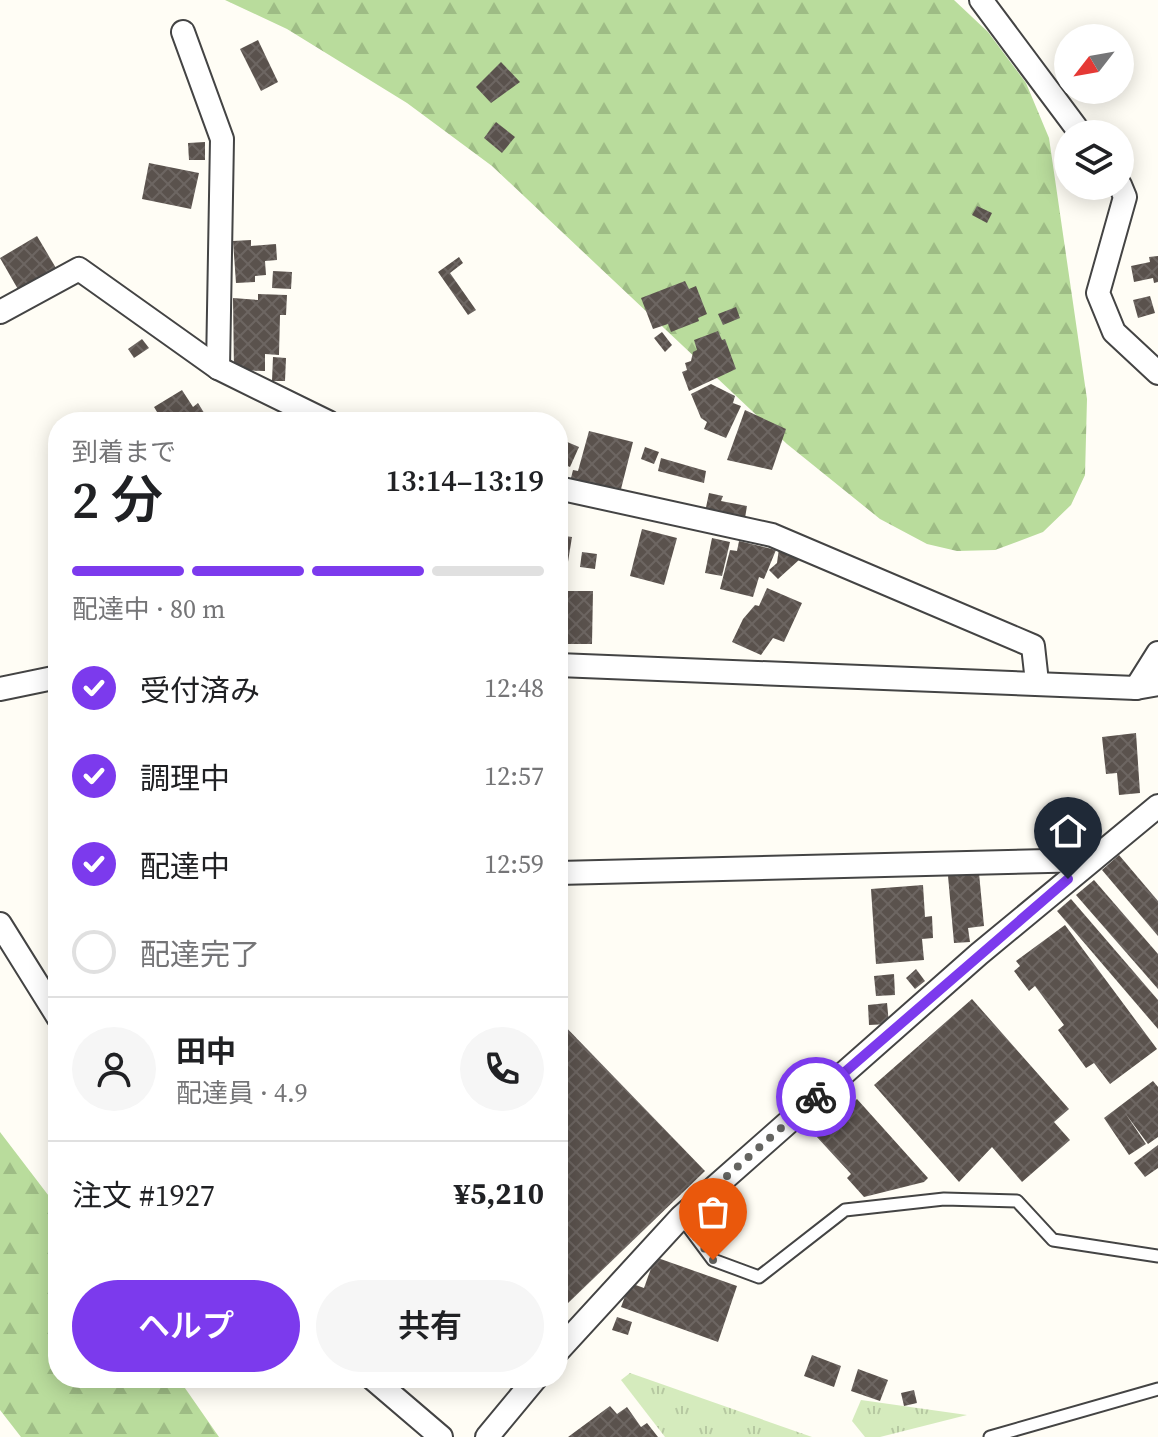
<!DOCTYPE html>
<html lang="ja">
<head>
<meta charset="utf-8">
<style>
	body { margin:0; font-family:"Source Serif 4","Noto Sans JP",serif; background:#f6f6f6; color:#202124; height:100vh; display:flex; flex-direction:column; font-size:30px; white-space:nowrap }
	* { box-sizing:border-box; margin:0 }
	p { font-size:26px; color:#757577 }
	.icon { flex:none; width:44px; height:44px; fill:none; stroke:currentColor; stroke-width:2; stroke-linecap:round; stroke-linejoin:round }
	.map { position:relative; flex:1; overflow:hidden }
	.sheet { position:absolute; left:48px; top:412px; width:520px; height:976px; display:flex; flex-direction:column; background:#fff; border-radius:32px; box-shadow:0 4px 20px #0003 }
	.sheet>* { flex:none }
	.needle { width:52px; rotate:239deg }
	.buttons { position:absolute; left:1054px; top:24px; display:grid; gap:16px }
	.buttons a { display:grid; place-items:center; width:80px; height:80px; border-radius:50%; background:#fff; box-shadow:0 4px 20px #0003; font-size:40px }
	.pin { position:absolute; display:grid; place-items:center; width:68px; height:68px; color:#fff; margin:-82px -34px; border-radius:50% 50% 50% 0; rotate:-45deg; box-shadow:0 0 8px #0007 }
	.pin .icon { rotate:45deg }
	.courier { position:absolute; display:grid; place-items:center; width:80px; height:80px; margin:-40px; border:6px solid #7c3aed; border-radius:50%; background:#fff; color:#222; box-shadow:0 2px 10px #0007 }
	.headline em { font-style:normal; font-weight:600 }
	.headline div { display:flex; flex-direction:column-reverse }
	.headline { display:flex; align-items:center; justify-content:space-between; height:136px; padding:0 24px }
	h1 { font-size:52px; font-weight:600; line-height:60px }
	.bar { display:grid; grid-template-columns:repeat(4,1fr); gap:12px 8px; align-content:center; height:96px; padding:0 24px }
	.bar i { height:10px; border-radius:6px; background:#e0e0e0 }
	.bar .current { background:#7c3aed }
	.bar p { grid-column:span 4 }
	.line { display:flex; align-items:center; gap:20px; padding:0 24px; border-top:2px solid #e0e0e0 }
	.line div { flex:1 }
	.round { display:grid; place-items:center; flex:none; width:84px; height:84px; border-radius:42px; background:#f6f6f6 }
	ol { padding:0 24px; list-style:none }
	li { display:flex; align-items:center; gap:24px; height:88px }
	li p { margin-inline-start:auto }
	li .icon { padding:8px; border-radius:50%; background:#7c3aed; color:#fff; stroke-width:4 }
	li:last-child { color:#757577 }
	li i { width:44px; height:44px; border:4px solid #e0e0e0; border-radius:50% }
	.button { display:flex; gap:16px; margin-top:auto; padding:16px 24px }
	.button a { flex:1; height:92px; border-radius:48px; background:#7c3aed; color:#fff; font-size:32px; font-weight:600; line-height:92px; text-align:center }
	.button a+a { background:#f6f6f6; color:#202124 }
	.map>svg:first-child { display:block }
	.grass { fill:url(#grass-tufts) }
	.forest { fill:url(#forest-firs) }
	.building { fill:url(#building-cross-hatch) }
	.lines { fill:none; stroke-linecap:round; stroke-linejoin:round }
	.service-casing { stroke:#444; stroke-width:15 }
	.minor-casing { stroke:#444; stroke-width:26 }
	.service { stroke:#fff; stroke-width:11 }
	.minor { stroke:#fff; stroke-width:22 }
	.done { stroke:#646461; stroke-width:8; stroke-dasharray:0 14.4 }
	.route { stroke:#7c3aed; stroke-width:10 }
</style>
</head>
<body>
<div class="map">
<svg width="1158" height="1437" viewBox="0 0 1158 1437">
	<defs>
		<pattern id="grass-tufts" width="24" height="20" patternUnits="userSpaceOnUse" patternTransform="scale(2)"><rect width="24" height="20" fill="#d5ebbd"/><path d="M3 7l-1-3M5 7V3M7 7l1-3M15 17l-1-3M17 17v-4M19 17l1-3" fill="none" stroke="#b6c8a1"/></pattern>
		<pattern id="forest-firs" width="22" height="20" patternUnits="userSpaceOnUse" patternTransform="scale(2)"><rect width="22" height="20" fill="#b9dc9c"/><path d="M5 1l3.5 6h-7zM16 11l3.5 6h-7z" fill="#9ebc85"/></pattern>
		<pattern id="building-cross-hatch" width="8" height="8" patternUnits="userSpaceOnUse" patternTransform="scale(2)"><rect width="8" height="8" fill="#5a524d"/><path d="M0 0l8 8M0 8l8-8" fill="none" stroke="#6d6662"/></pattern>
	</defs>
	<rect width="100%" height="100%" fill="#fffdf5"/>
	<g class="grass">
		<polygon points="630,1373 812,1437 665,1437 621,1380"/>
		<polygon points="861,1400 967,1415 880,1437 865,1437 852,1421"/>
	</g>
	<g class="forest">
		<polygon points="225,0 954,0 988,32 1026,83 1049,138 1087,399 1085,475 1071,505 1043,532 995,550 957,551 927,544 880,519 787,444 492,166 407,103 287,29"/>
		<polygon points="0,1132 58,1208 58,1378 178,1378 219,1437 21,1437 0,1410"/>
	</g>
	<g class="building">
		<polygon points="258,40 278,82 261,91 240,49"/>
		<polygon points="501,62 520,82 491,103 476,87"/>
		<polygon points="496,122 515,137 502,153 484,138"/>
		<polygon points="205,142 205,160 189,160 188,143"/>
		<polygon points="149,163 199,173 191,209 142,199"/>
		<polygon points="977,206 992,213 987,223 972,215"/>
		<polygon points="37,236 56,268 19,291 0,258"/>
		<polygon points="251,240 251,246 276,244 277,260 265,261 266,275 255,276 255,282 236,283 233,241"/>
		<polygon points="1158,256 1158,282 1154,283 1153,278 1134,282 1131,266 1150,262 1149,257"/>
		<polygon points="459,257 463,263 450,273 476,310 468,315 438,272"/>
		<polygon points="273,271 292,272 291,289 272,288"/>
		<polygon points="685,281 689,289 696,286 707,314 698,318 699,321 671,332 668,324 653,329 641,298"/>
		<polygon points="258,294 287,295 286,315 280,315 279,355 265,354 265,371 234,370 233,298 258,300"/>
		<polygon points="1150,296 1155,313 1138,318 1133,300"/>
		<polygon points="736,307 740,318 723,325 718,314"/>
		<polygon points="718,331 722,340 725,339 736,369 689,391 682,372 687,370 685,363 691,361 693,352 697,350 694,340"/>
		<polygon points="662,332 672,345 665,352 654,338"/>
		<polygon points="142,339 149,348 134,358 128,349"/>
		<polygon points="273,357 286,358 285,381 272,381"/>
		<polygon points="711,384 735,396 733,403 741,406 726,438 704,429 707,422 701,418 691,394"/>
		<polygon points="182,390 193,407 198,403 206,416 197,422 163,422 154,407"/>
		<polygon points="745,410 786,429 772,470 727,460"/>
		<polygon points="589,431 633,442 621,489 613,487 610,497 569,486 573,470 578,471"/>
		<polygon points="558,438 579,447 570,467 558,462"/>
		<polygon points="645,447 659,452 654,464 641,459"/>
		<polygon points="661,458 706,471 704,483 658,471"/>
		<polygon points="709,493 723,496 721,501 747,506 744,524 704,517"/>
		<polygon points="558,510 568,511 565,536 572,537 567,568 558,567"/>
		<polygon points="642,529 677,538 664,585 630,576"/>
		<polygon points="712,538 730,542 722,576 705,573"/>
		<polygon points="739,541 776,550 764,579 759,577 753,597 720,589 730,550 737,551"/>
		<polygon points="779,548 791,551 799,560 778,579 769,570 777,563"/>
		<polygon points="582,552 597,554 595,569 580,567"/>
		<polygon points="767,588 802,603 784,642 773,638 761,655 732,642 743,619 755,605 759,606"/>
		<polygon points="558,591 593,591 592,644 558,644"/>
		<polygon points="1136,733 1140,793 1119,795 1117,773 1106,774 1102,737"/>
		<polygon points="558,817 564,844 558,846"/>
		<polygon points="1119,855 1158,901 1158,936 1102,870"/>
		<polygon points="979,873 984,926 968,928 970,942 954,943 948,876"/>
		<polygon points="1094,880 1158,954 1158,989 1076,895"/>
		<polygon points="923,885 925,917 932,916 933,938 922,939 924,960 876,964 871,889"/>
		<polygon points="1071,899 1158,1000 1158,1029 1057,911"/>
		<polygon points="1065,925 1157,1049 1110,1084 1094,1063 1086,1068 1058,1030 1064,1025 1035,986 1029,991 1014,971 1020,966 1016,961"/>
		<polygon points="916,969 925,981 915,989 906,978"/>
		<polygon points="894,974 895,995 876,996 874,976"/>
		<polygon points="972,999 1069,1109 1054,1122 1070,1140 1022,1182 992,1147 959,1182 874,1085"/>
		<polygon points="887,1003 889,1024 869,1025 868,1005"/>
		<polygon points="558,1019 705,1171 565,1306 558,1299"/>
		<polygon points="1153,1081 1158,1087 1158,1137 1148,1144 1125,1113 1146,1144 1129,1155 1104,1118"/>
		<polygon points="857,1099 928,1178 924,1182 864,1197 847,1178 851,1174 816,1136"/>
		<polygon points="1158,1145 1158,1168 1145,1177 1134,1163"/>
		<polygon points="655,1257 737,1286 718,1342 621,1307 630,1283 644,1288"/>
		<polygon points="617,1317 632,1322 628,1335 612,1330"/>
		<polygon points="812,1355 841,1366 834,1387 804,1376"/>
		<polygon points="858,1369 888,1380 880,1401 851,1391"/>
		<polygon points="914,1390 917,1403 904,1406 901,1393"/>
		<polygon points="610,1406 617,1414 627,1407 641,1427 647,1423 658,1437 568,1437"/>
	</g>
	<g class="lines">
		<defs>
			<g id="service">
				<polyline points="681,1217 713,1260 759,1277 845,1210 944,1199 1017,1201 1053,1240 1158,1256"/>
				<polyline points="990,1437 1158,1389"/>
			</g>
			<g id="minor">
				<polyline points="981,0 1081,134"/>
				<polyline points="183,32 222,139 218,368"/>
				<polyline points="1120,185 1125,197 1098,293 1114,332 1158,373"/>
				<polyline points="0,312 79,269 218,368 328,422"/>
				<polyline points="558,488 772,535 1033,646 1037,682"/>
				<polyline points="558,665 1136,688 1158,684"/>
				<polyline points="1136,688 1158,653"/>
				<polyline points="0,689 58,677"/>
				<polyline points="558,873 1091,860"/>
				<polyline points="0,924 58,1017"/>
				<polyline points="558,1351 681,1217 979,954 1158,806"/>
				<polyline points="372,1378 441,1437"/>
				<polyline points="487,1437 536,1378"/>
			</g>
		</defs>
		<use href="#service" class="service-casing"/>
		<use href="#minor" class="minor-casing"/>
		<use href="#service" class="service"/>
		<use href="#minor" class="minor"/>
	</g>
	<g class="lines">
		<polyline class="done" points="713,1260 681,1217 816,1097"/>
		<polyline class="route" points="816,1097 1068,879"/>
	</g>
</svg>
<div class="buttons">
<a><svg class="needle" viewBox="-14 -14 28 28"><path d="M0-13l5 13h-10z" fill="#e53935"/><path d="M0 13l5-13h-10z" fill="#757577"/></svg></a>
<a><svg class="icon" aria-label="layers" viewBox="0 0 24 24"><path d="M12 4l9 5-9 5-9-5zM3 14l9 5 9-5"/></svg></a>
</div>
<div class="pin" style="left:713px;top:1260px;background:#ea580c"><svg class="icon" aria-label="bag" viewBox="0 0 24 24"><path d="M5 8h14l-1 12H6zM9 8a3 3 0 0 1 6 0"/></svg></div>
<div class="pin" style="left:1068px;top:879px;background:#1f2937"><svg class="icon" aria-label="home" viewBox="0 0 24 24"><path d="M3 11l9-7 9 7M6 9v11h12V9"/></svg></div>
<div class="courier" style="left:816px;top:1097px"><svg class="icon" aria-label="bike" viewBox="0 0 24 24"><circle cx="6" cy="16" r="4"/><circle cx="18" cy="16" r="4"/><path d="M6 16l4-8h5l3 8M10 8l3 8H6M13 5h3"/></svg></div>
<section class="sheet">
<div class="headline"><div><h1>2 分</h1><p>到着まで</p></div><em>13:14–13:19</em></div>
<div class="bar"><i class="current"></i><i class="current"></i><i class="current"></i><i></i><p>配達中 · 80 m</p></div>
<ol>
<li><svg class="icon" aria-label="check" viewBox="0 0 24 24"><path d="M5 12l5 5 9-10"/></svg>受付済み<p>12:48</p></li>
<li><svg class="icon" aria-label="check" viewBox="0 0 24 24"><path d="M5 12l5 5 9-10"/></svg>調理中<p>12:57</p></li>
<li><svg class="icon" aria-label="check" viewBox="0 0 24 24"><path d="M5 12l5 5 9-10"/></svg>配達中<p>12:59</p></li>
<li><i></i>配達完了</li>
</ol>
<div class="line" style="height:144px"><a class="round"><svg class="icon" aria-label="person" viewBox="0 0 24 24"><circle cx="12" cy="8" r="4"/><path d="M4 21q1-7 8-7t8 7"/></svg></a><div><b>田中</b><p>配達員 · 4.9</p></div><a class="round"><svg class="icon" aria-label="phone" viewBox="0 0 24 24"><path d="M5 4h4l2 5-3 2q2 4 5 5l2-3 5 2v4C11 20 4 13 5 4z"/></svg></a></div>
<div class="line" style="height:104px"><div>注文 #1927</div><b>¥5,210</b></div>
<div class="button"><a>ヘルプ</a><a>共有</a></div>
</section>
</div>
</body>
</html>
